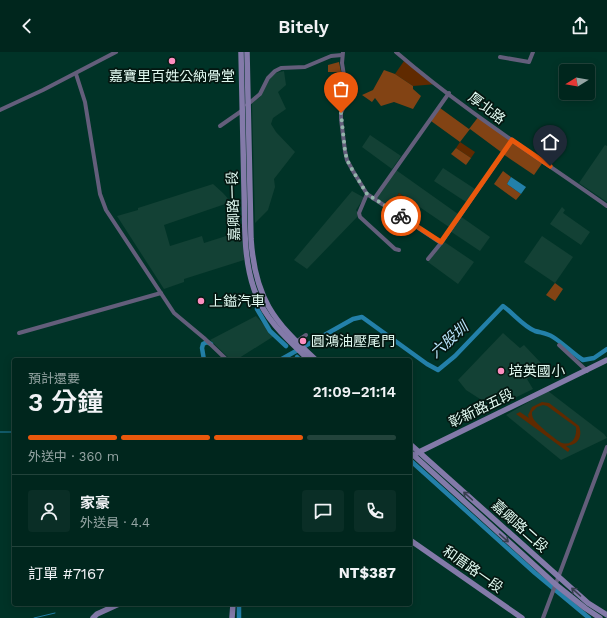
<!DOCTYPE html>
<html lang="zh-TW">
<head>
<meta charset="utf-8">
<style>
	body { margin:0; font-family:"Work Sans","Noto Sans TC",sans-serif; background:#0a2e26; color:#f1f3f6; height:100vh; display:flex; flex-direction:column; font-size:15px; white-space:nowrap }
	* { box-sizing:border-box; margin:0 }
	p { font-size:13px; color:#95a5a4 }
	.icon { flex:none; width:22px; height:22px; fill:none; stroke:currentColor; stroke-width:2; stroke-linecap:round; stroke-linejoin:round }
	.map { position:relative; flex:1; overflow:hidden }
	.drawer { position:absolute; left:12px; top:306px; width:400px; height:248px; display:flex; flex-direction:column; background:#00261d; border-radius:4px; box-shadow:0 2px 10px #0003,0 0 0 1px #22433b }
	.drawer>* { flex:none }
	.needle { width:26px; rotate:259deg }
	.buttons { position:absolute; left:559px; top:12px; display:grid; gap:8px }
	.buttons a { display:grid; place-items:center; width:36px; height:36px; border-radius:4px; background:#00261d; box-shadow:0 2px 10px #0003,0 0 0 1px #22433b; font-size:20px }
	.pin { position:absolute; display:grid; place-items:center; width:34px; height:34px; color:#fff; margin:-41px -17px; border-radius:50% 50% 50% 0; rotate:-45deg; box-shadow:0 0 4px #0007 }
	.pin .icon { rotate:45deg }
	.courier { position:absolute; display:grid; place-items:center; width:40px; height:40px; margin:-20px; border:3px solid #ea580c; border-radius:50%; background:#fff; color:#222; box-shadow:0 1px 5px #0007 }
	.summary em { font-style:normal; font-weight:600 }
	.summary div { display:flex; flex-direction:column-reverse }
	.summary { display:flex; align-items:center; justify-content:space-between; height:68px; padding:0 16px }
	h1 { font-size:26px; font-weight:600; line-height:30px }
	.bar { display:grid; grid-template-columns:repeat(4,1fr); gap:6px 4px; align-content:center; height:48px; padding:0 16px }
	.bar i { height:5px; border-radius:3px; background:#22433b }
	.bar .current { background:#ea580c }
	.bar p { grid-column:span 4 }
	.line { display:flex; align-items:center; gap:10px; padding:0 16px; border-top:1px solid #22433b }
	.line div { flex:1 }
	.round { display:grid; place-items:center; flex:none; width:42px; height:42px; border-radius:4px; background:#0a2e26 }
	header { display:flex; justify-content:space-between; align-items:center; height:52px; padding:0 16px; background:#00261d; font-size:18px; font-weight:600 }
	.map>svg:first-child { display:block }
	.built { fill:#134135 }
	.green { fill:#602a00; fill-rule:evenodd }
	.forest { fill:#824314 }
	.water { fill:#2380a9 }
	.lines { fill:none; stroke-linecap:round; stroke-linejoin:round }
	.stream { stroke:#2380a9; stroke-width:1 }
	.canal { stroke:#2380a9; stroke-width:4.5 }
	.street { stroke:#635e7b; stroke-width:4 }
	.secondary { stroke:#837aa9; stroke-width:5.5 }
	.oneway { stroke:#373f4e }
	.done { stroke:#92b4aa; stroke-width:4; stroke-dasharray:0 7.2 }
	.route { stroke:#ea580c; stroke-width:5 }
	.poi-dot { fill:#fd8ec0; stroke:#041711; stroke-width:1.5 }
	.labels { text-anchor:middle; stroke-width:3.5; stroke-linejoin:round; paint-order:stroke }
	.poi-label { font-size:14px; fill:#e1faf1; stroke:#041711; text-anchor:start }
	.street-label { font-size:14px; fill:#e1faf1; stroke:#041711 }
	.water-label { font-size:15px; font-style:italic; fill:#bbe5fc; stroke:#041711 }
</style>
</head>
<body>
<header><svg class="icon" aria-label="back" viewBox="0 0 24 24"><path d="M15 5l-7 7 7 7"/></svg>Bitely<svg class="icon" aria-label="share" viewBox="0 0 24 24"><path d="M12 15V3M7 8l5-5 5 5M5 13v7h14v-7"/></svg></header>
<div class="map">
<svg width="607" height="566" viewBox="0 0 607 566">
	<rect width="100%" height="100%" fill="#003327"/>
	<g class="built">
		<polygon points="284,19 286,33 278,40 286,57 273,66 271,72 276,80 295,100 274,127 275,135 268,158 255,171 252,51 260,45 271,25 276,21"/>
		<polygon points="370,83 401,104 392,117 362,95"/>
		<polygon points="605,93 607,94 607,150 579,131"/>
		<polygon points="443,116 475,137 466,150 434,129"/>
		<polygon points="396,118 458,162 449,175 399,141 390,155 376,146"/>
		<polygon points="213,132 223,141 231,150 164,173 170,194 202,184 204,191 242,179 244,208 184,227 184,230 164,237 117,164 138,158 138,156"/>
		<polygon points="352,139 363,145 363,147 356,158 359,163 307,217 294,208"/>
		<polygon points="562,155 565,158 563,161 590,180 581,193 550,172"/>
		<polygon points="460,164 490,185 480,199 450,179"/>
		<polygon points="542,184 573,205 555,231 524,210"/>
		<polygon points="443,189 474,210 458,232 428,210"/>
		<polygon points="256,264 274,284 236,308 231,308 210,288"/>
		<polygon points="503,281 520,296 524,293 541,311 527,327 533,337 494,356 466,338 458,328"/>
		<polygon points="548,339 604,382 607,386 561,408 506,363"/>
	</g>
	<g class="green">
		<polygon points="404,9 437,32 413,34 395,22"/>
		<polygon points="460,90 475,100 471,106 456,96"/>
		<polygon points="399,141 417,153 408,167 390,155"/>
		<path d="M542,350l7,1 30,23c4,11 -1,19 -13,20l4,3 -2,3 -52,-38 4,-2 9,6 -1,-3 4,-8zM543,353l4,1 29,21c1,9 -3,19 -14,16 -5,-2 -27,-20 -29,-25 -1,-3 -1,-3 -1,-6l5,-5z"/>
	</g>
	<g class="forest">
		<polygon points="339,10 341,20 328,20 328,13"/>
		<polygon points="384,18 395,22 413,34 413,37 421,44 413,57 394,50 381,54 375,46 372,50 362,43 373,38"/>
		<polygon points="440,56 469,77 479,64 509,87 509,89 501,100 470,77 460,90 431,69"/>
		<polygon points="512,90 543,110 534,123 503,102"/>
		<polygon points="456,96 471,106 466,113 451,102"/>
		<polygon points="503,119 511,125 507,132 521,142 516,148 494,132"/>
		<polygon points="555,231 563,237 555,249 546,243"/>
	</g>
	<polygon class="water" points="511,125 526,135 521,142 507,132"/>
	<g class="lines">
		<g class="stream">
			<polyline points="0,380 14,380"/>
			<polyline points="34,566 55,561"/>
		</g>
		<g class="canal">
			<polyline points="257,257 270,279 286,294"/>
			<polyline points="297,305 300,308"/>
			<polyline points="204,308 202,296 203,292 207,290 211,292"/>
			<path d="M280,308l73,-41 9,-2 65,47 11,6 17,-14 48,-50c11,8 20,20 32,25 7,2 12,2 18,6 11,7 19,16 30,23l11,-2 13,-9"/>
			<polyline points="411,409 535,521 589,566"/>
			<polyline points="239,566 239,552"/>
		</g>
		<g class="street">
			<polyline points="343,0 342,11 346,36 345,52 341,61 341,67 345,99 347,108 353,119 367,142 441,191"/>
			<path d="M396,0c66,57 140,104 211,154"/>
			<polyline points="500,5 529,10 533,0"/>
			<polyline points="76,22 85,50 100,142 106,158 174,261 204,286 227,308"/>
			<polyline points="247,53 260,42 268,26 275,19 281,16 305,15 331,4 342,3"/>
			<polyline points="0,58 43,38 116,0"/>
			<polyline points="220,74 243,58"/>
			<polyline points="367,142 359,161 360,165 395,197 399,198"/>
			<polyline points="374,147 449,41"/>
			<polyline points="428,207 441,191 512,88"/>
			<polyline points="19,281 161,241"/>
			<polyline points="296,290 306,283"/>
			<polyline points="559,293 587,319"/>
			<polyline points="543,566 607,395"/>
		</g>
		<g class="secondary">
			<path d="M241,0c1,46 2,91 3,137 1,33 -1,68 10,100 10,30 33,50 55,71"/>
			<path d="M247,0l4,187c4,59 22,82 65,121"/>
			<polyline points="410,392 588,551 607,563"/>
			<polyline points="410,400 555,532 585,556 600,566"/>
			<polyline points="417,401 607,308"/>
			<polyline points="410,488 522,566"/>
			<polyline points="93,566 97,562 119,552"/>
			<polyline points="232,566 233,552"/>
		</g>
	</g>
	<defs><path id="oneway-shaft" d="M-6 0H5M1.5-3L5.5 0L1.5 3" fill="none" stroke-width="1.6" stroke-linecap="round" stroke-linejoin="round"/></defs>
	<g class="oneway">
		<use href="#oneway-shaft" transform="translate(468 444) rotate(-138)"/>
		<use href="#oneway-shaft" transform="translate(504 486) rotate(42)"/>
		<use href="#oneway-shaft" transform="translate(576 540) rotate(-138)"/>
	</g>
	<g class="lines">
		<polyline class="done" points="341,61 345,99 347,108 353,119 367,142 401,164"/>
		<polyline class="route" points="401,164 441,190 512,88 550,114"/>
	</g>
	<g class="poi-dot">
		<circle cx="172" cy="9" r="4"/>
		<circle cx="201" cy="249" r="4"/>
		<circle cx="303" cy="289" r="4"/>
		<circle cx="501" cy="319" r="4"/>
	</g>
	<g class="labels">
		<g class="poi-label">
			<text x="172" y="29" text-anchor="middle">嘉寶里百姓公納骨堂</text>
			<text x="209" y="254">上鎰汽車</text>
			<text x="311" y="294">圓鴻油壓尾門</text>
			<text x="509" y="324">培英國小</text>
		</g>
		<g class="street-label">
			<text transform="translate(487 56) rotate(37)" y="5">厚北路</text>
			<text transform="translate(233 154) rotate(-92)" y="5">嘉卿路一段</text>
			<text transform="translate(481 356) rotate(-26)" y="5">彰新路五段</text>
			<text transform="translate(520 474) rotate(42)" y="5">嘉卿路二段</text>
			<text transform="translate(473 517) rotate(35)" y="5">和厝路一段</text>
		</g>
		<g class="water-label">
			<text transform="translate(449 288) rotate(-42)" y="5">六股圳</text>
		</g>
	</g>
</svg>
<div class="buttons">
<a><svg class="needle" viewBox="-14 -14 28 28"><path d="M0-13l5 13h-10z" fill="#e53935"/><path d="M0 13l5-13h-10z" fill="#95a5a4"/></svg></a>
</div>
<div class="pin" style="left:341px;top:61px;background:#ea580c"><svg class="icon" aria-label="bag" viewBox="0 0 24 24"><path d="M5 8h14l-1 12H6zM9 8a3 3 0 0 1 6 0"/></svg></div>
<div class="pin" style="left:550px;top:114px;background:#1f2937"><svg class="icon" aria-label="home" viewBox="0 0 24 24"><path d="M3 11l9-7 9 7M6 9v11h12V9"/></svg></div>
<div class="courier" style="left:401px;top:164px"><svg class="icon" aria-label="bike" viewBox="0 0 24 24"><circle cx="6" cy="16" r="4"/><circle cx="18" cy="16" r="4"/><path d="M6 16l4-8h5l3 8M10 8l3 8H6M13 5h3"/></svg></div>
<section class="drawer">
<div class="summary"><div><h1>3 分鐘</h1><p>預計還要</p></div><em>21:09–21:14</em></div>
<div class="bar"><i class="current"></i><i class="current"></i><i class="current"></i><i></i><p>外送中 · 360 m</p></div>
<div class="line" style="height:72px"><a class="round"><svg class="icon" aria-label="person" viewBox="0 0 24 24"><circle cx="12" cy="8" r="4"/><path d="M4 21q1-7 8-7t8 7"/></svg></a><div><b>家豪</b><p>外送員 · 4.4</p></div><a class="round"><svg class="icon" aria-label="chat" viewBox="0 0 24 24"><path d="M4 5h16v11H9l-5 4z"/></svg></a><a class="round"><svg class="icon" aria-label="phone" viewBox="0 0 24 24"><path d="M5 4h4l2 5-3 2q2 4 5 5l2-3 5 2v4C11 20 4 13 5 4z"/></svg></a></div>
<div class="line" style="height:52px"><div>訂單 #7167</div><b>NT$387</b></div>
</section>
</div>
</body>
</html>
